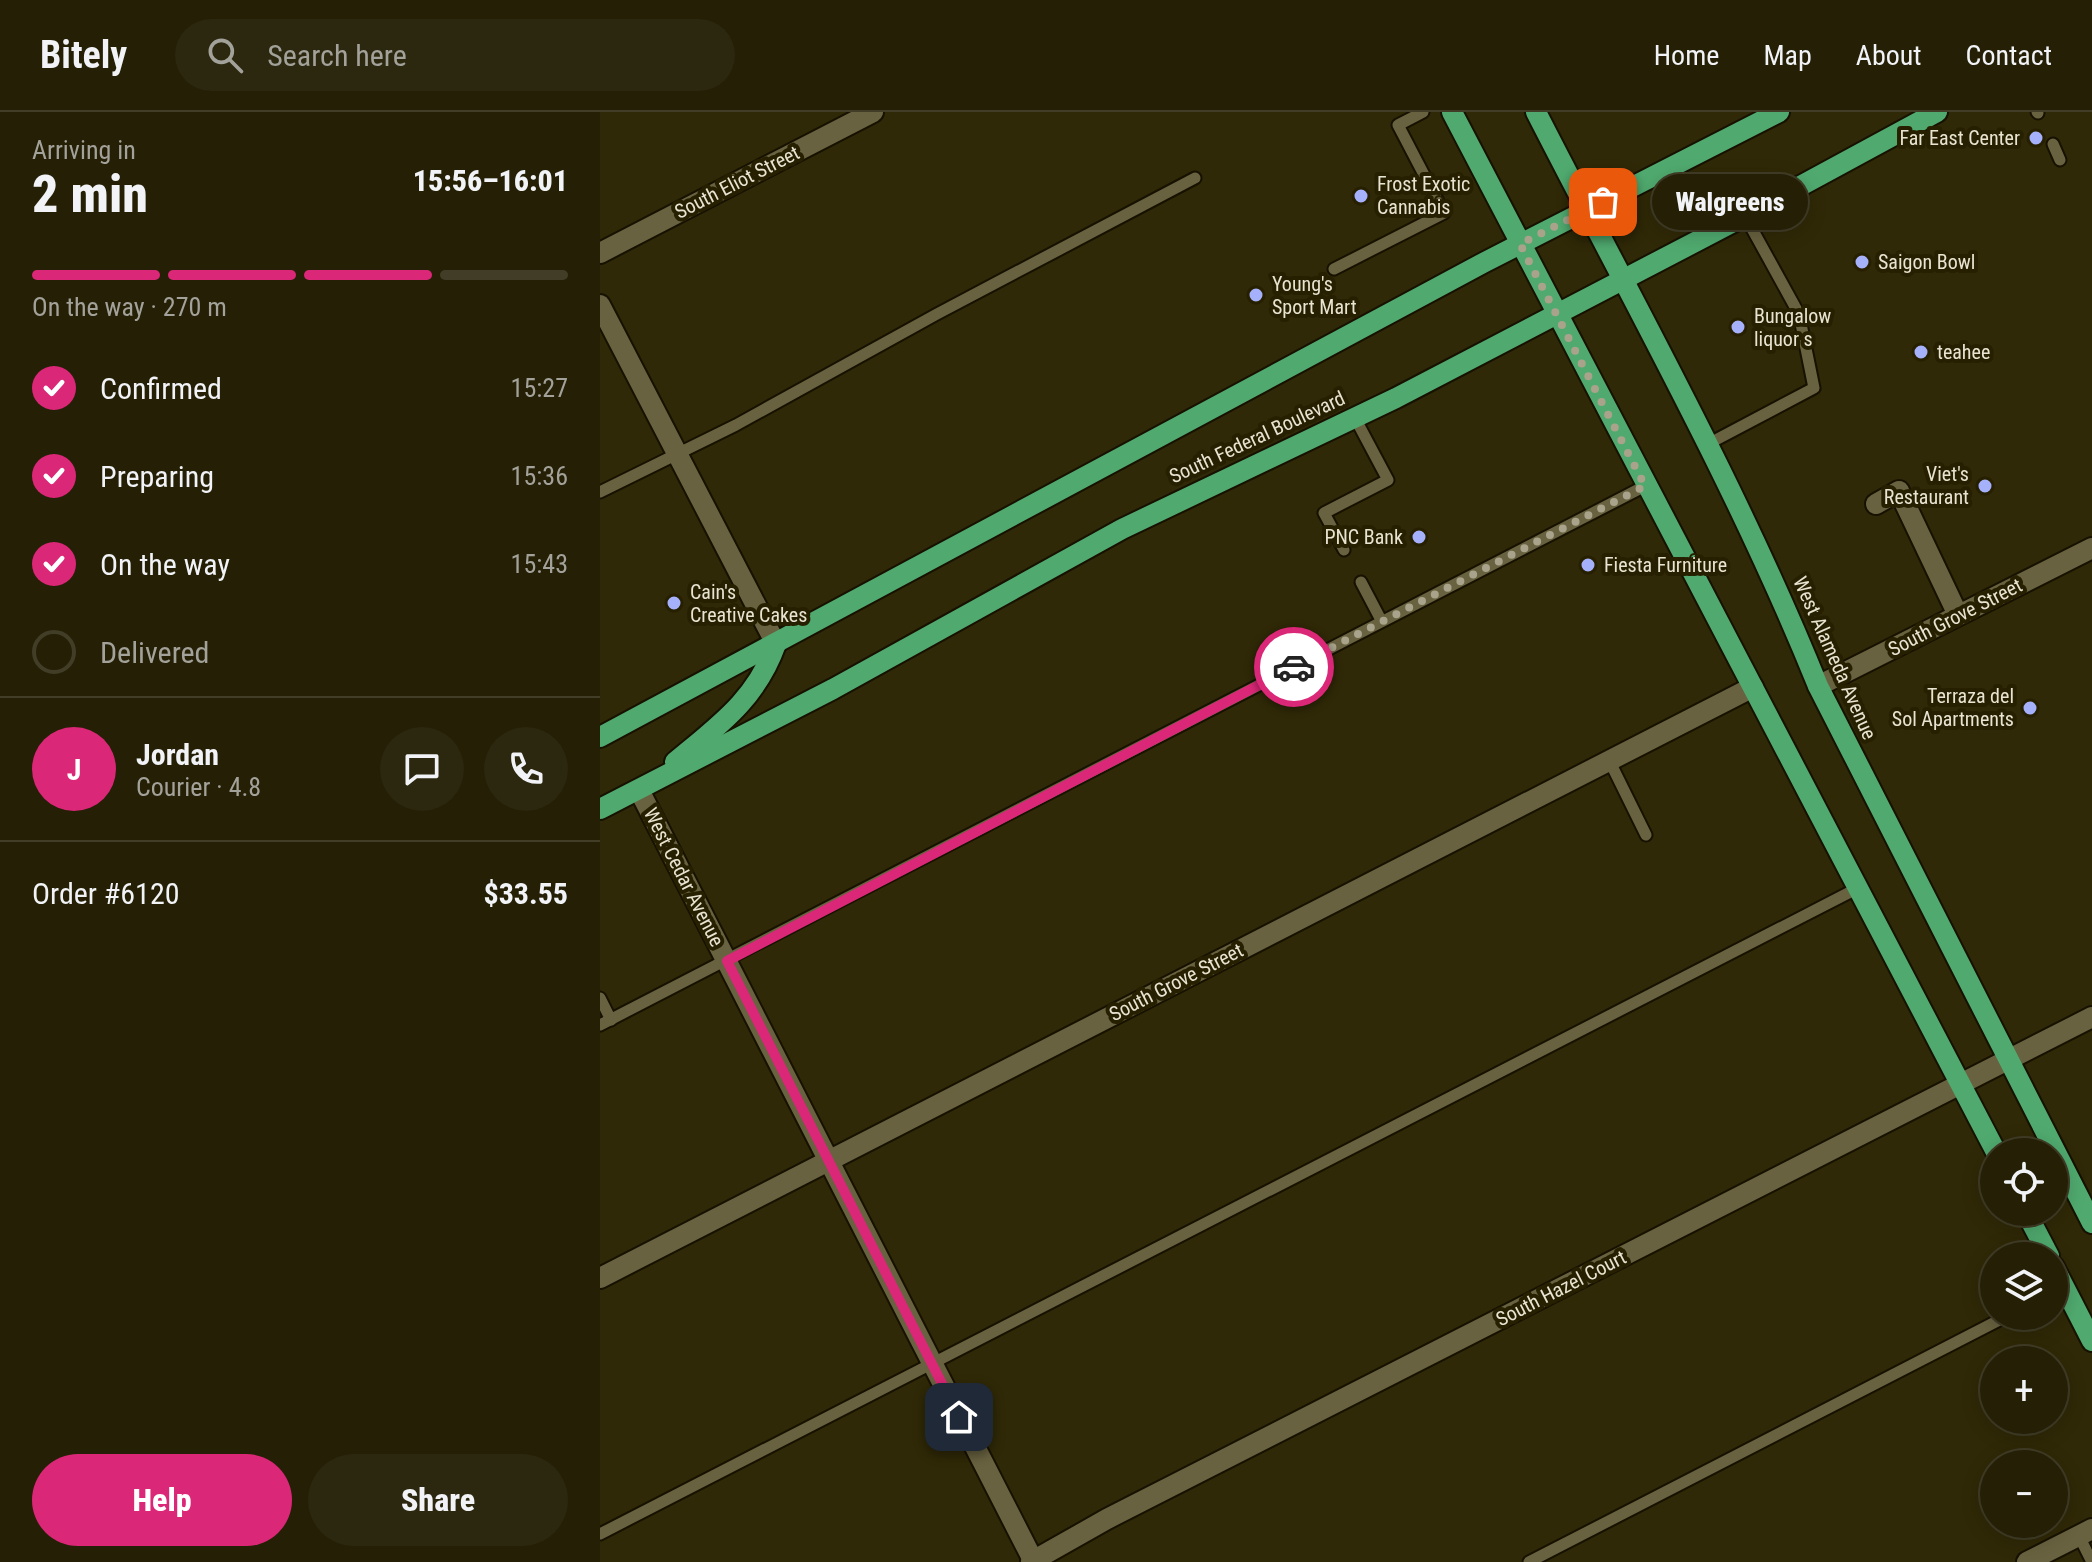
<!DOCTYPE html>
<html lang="en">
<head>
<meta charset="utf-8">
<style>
	body { margin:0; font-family:"Roboto Condensed",sans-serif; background:#2c270f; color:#f1f3f6; height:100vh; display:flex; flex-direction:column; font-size:30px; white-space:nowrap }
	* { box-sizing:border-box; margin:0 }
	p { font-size:26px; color:#a3a29a }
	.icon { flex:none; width:44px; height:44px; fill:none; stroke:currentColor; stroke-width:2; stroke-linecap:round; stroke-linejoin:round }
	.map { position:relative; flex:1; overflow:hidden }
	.side { display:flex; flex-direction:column; background:#241f05; width:600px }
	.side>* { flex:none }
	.fabs { position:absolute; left:1380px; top:1026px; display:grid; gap:16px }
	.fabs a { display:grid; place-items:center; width:88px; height:88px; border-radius:50%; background:#241f05; box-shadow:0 4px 20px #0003,0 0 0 2px #413d27; font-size:40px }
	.pin { position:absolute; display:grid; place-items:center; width:68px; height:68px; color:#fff; margin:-34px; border-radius:16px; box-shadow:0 4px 12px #0006 }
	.courier { position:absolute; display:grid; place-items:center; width:80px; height:80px; margin:-40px; border:6px solid #db2777; border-radius:50%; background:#fff; color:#222; box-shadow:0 2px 10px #0007 }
	.bubble { position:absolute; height:56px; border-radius:28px; background:#241f05; box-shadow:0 4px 20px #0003,0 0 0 2px #413d27; font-size:26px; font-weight:800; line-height:56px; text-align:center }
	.summary em { font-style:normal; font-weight:800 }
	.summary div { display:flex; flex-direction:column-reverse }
	.summary { display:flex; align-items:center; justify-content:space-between; height:136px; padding:0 32px }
	h1 { font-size:52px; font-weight:800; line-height:60px }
	.bar { display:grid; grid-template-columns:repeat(4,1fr); gap:12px 8px; align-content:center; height:96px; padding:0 32px }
	.bar i { height:10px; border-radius:6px; background:#413d27 }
	.bar .on { background:#db2777 }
	.bar p { grid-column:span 4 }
	.line { display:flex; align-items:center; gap:20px; padding:0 32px; border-top:2px solid #413d27 }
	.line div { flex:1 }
	.round { display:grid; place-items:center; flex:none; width:84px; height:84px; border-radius:42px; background:#2c270f }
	ol { padding:0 32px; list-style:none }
	li { display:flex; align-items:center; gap:24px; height:88px }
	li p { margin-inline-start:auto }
	li .icon { padding:8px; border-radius:50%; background:#db2777; color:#fff; stroke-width:4 }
	li:last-child { color:#a3a29a }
	li i { width:44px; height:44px; border:4px solid #413d27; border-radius:50% }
	.primary-button { display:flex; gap:16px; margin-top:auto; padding:16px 32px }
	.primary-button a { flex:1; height:92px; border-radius:48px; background:#db2777; color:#fff; font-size:32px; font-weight:800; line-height:92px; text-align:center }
	.primary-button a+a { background:#2c270f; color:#f1f3f6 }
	header { display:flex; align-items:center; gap:48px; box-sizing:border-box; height:112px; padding:0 40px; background:#241f05; border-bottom:2px solid #413d27 }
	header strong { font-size:38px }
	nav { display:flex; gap:44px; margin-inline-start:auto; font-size:28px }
	.search { width:560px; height:72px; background:#2c270f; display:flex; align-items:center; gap:20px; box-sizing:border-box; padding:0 28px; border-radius:44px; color:#a3a29a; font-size:30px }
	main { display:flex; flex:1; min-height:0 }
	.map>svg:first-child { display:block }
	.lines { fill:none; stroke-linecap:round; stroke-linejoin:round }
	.lane-casing { stroke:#171100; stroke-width:15 }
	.street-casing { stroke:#171100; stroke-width:24 }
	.primary-casing { stroke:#171100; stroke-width:24 }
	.lane { stroke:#696240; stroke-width:11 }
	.street { stroke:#696240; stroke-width:20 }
	.primary { stroke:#50aa6f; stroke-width:20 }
	.done { stroke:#a8a38a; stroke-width:8; stroke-dasharray:0 14.4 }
	.route { stroke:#db2777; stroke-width:10 }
	.poi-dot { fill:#a6b1fc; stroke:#261f00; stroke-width:3 }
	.labels { text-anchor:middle; stroke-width:8; stroke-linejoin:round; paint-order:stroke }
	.poi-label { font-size:20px; fill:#e8e4d1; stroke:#261f00; text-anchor:start }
	.street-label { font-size:20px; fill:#e8e4d1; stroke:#261f00 }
</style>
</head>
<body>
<header>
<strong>Bitely</strong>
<div class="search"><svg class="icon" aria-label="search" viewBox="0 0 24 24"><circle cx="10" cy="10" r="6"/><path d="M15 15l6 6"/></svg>Search here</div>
<nav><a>Home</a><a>Map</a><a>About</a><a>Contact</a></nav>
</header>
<main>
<section class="side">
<div class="summary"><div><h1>2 min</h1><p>Arriving in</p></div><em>15:56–16:01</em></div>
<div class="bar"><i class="on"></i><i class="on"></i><i class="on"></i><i></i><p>On the way · 270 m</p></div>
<ol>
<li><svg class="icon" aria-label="check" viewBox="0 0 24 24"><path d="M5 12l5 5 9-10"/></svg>Confirmed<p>15:27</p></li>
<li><svg class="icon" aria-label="check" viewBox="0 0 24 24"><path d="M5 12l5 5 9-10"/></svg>Preparing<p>15:36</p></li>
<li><svg class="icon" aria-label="check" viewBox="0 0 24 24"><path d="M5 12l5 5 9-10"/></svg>On the way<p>15:43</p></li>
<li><i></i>Delivered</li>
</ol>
<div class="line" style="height:144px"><b class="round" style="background:#db2777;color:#fff">J</b><div><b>Jordan</b><p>Courier · 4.8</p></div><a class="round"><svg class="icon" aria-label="chat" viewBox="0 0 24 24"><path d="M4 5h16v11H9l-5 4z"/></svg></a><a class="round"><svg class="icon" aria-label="phone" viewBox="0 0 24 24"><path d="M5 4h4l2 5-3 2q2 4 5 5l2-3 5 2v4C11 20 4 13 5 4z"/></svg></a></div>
<div class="line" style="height:104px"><div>Order #6120</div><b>$33.55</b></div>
<div class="primary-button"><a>Help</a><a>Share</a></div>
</section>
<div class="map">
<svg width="1492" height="1450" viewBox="0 0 1492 1450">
	<rect width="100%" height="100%" fill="#302907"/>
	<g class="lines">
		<defs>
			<g id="lane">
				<polyline points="1437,0 1438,1"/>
				<polyline points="1453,32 1460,48"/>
				<polyline points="734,157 844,101 798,13 823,0"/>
				<polyline points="1108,332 1214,276 1199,202 1145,104"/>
				<polyline points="0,380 136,313 337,202 595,66"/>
				<polyline points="744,438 724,401 788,368 755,306"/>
				<polyline points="761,470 781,508"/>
				<polyline points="1009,648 1046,723"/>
				<polyline points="0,886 11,908"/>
				<polyline points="0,913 1045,374"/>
				<polyline points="0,1422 1258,776"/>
				<polyline points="1479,1424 1492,1450"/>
				<polyline points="929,1450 1407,1204"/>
			</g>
			<g id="street">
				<polyline points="0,141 273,0"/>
				<polyline points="0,193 176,532"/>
				<polyline points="1276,392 1299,379 1358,503"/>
				<polyline points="1218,574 1492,436"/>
				<polyline points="39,678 434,1450"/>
				<polyline points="0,1166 1153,575"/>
				<polyline points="431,1450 507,1407 1492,905"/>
				<polyline points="1427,1450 1492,1417"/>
			</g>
			<g id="primary">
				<polyline points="852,0 1396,1040"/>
				<path d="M936,0c97,190 202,376 282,574l274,537"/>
				<polyline points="0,625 885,150 1179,0"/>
				<path d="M75,650c43,-36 81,-62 101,-118"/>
				<polyline points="0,697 233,577 522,417 796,286 1145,104 1337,0"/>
				<polyline points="1426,1100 1449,1144"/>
				<polyline points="1454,1155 1492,1229"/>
			</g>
		</defs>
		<use href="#lane" class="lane-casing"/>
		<use href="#street" class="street-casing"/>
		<use href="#primary" class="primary-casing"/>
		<use href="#lane" class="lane"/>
		<use href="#street" class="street"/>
		<use href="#primary" class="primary"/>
	</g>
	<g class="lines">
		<polyline class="done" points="694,555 1045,374 920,132 1003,90"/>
		<polyline class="route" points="359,1305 127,849 694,555"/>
	</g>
	<g class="poi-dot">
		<circle cx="1436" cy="26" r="8"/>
		<circle cx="761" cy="84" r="8"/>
		<circle cx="1262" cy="150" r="8"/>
		<circle cx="656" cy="183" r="8"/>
		<circle cx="1138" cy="215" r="8"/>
		<circle cx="1321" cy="240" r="8"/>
		<circle cx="1385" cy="374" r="8"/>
		<circle cx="819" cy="425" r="8"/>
		<circle cx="988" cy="453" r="8"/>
		<circle cx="74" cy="491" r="8"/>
		<circle cx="1430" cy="596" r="8"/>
	</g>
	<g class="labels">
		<g class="poi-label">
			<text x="1420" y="33" text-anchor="end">Far East Center</text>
			<text x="777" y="79">Frost Exotic<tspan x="777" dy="23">Cannabis</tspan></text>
			<text x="1278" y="157">Saigon Bowl</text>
			<text x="672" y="179">Young's<tspan x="672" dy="23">Sport Mart</tspan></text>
			<text x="1154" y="211">Bungalow<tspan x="1154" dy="23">liquor s</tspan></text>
			<text x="1337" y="247">teahee</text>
			<text x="1369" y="369" text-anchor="end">Viet's<tspan x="1369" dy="23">Restaurant</tspan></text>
			<text x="803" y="432" text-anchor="end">PNC Bank</text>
			<text x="1004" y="460">Fiesta Furniture</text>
			<text x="90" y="487">Cain's<tspan x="90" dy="23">Creative Cakes</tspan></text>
			<text x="1414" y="591" text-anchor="end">Terraza del<tspan x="1414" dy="23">Sol Apartments</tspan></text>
		</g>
		<g class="street-label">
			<text transform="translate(137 70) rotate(-27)" y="7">South Eliot Street</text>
			<text transform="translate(657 325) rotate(-25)" y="7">South Federal Boulevard</text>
			<text transform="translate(1355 505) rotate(-27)" y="7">South Grove Street</text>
			<text transform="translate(1235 546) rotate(66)" y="7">West Alameda Avenue</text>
			<text transform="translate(84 765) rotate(63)" y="7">West Cedar Avenue</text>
			<text transform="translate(576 870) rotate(-27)" y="7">South Grove Street</text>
			<text transform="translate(961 1176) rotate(-27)" y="7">South Hazel Court</text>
		</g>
	</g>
</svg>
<div class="fabs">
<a><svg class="icon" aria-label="locate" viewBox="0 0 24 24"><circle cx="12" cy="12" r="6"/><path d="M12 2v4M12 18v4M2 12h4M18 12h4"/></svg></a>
<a><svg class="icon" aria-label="layers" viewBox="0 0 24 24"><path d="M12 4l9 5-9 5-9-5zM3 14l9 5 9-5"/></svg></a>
<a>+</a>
<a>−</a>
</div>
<div class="pin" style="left:1003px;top:90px;background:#ea580c"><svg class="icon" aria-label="bag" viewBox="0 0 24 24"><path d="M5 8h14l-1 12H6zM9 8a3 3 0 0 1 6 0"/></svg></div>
<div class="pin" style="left:359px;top:1305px;background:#1f2937"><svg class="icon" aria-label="home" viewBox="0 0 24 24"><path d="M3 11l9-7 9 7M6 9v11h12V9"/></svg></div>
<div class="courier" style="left:694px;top:555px"><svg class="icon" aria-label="car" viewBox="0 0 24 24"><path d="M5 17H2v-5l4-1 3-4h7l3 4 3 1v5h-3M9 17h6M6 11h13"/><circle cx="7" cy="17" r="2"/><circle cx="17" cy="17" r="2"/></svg></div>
<div class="bubble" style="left:1052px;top:62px;width:156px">Walgreens</div>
</div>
</main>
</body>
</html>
